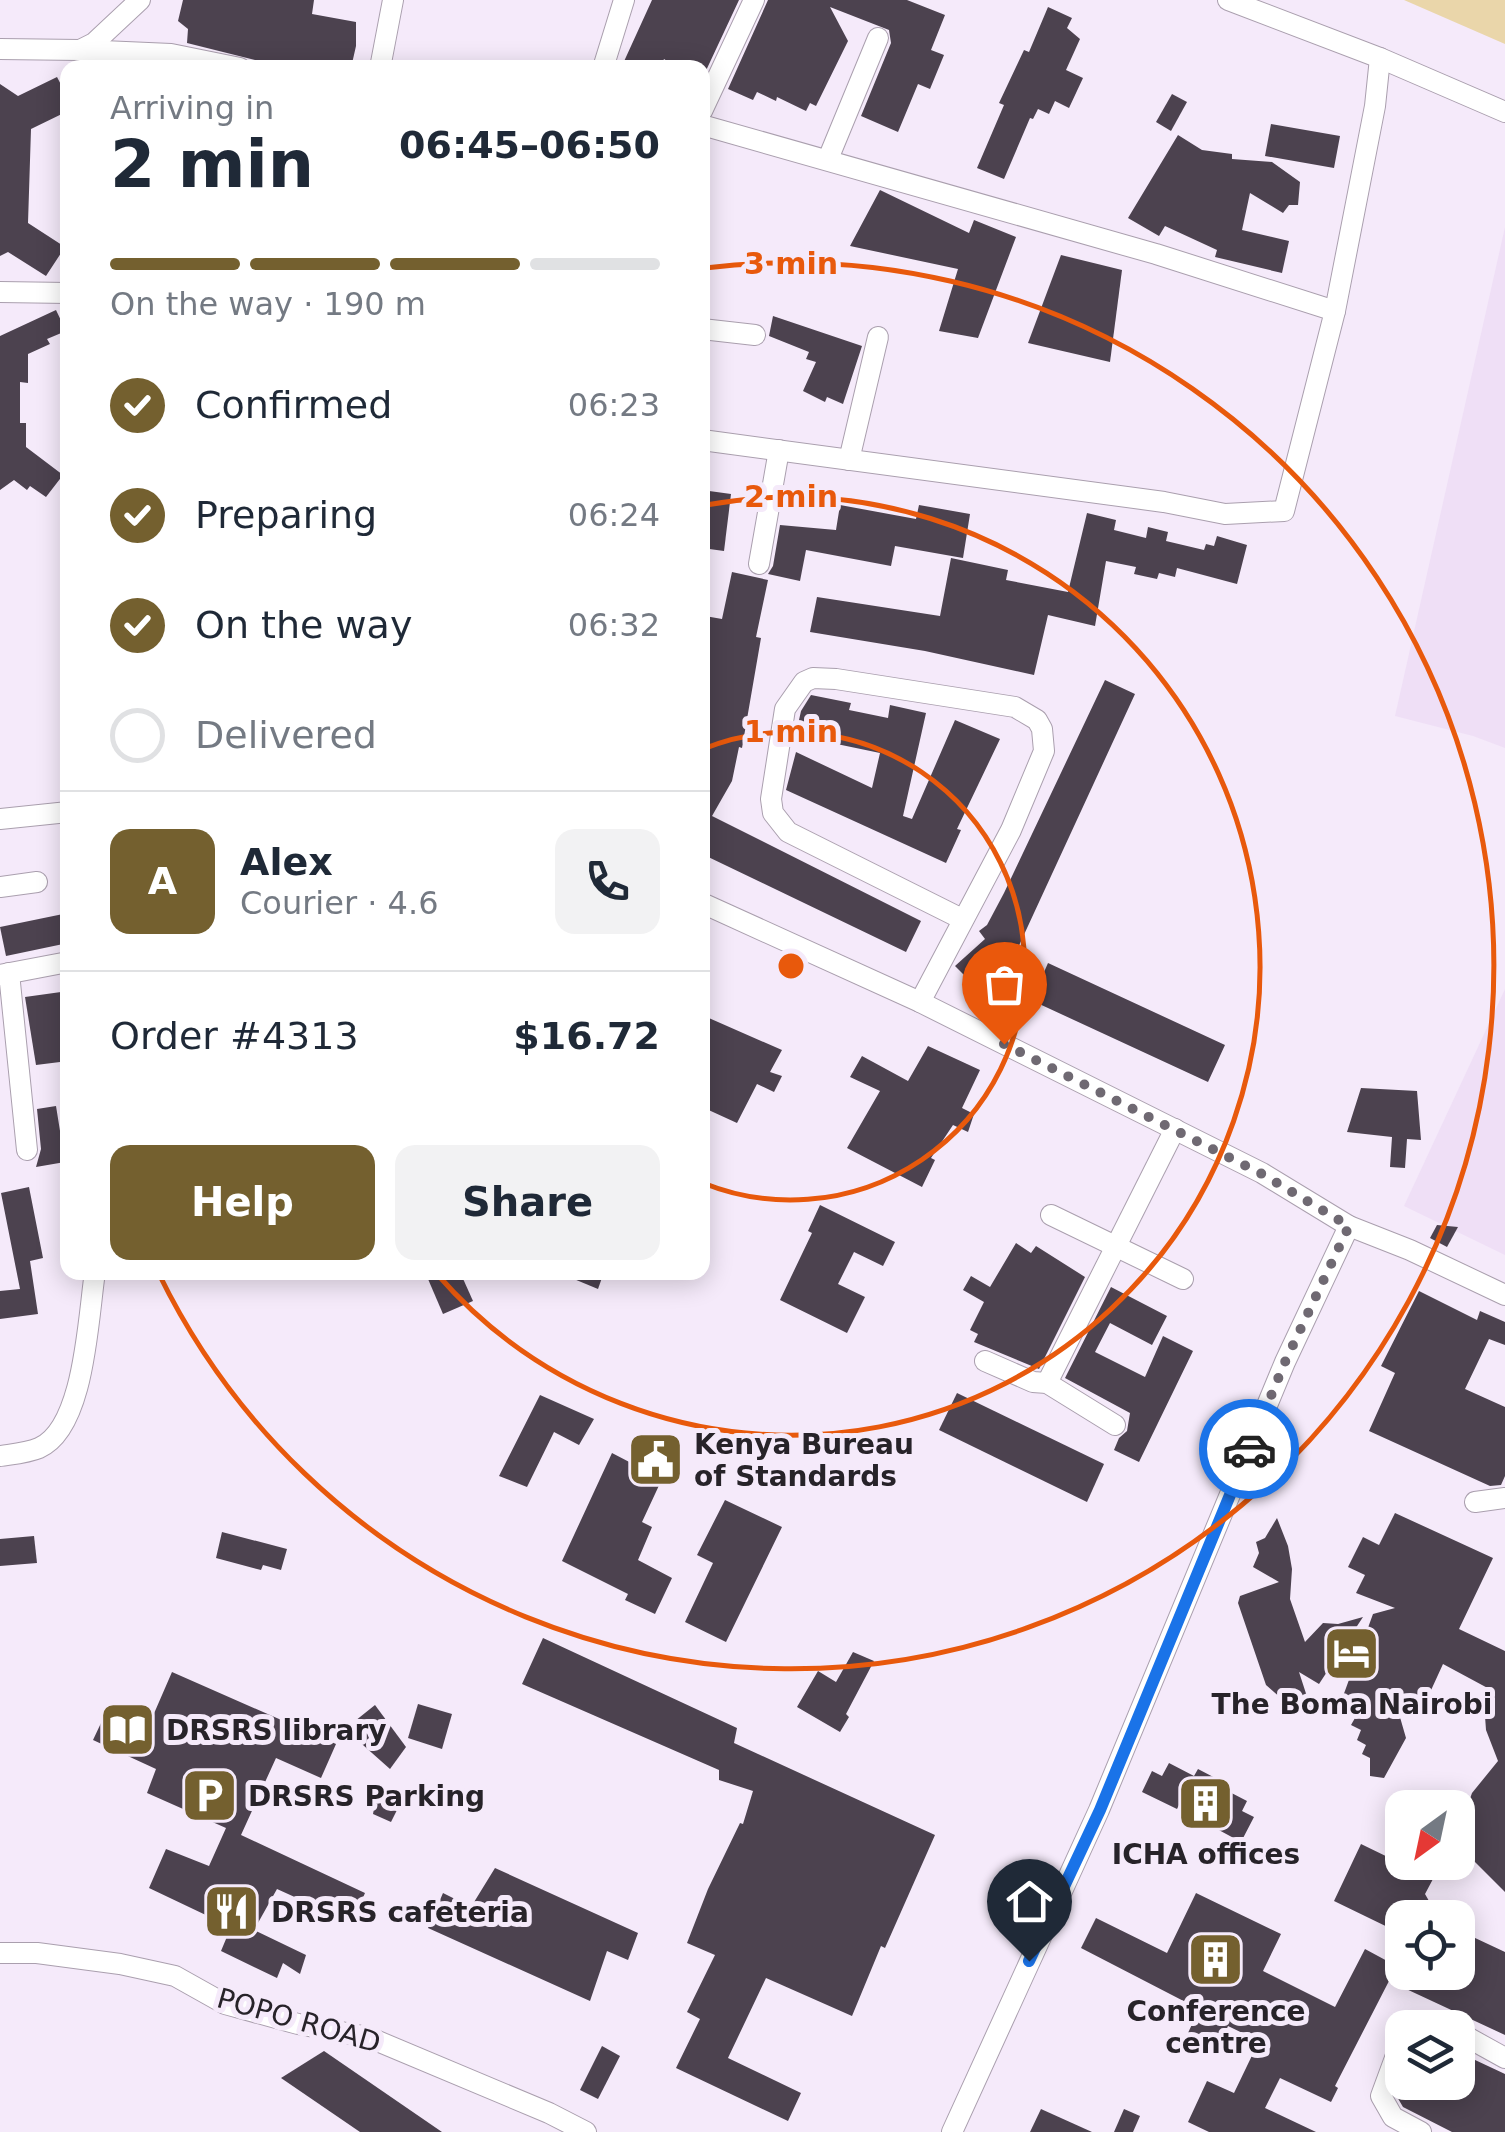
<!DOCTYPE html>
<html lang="en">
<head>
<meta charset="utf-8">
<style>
	body { margin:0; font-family:"DejaVu Sans",sans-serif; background:#f2f2f3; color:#1f2937; height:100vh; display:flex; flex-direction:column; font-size:38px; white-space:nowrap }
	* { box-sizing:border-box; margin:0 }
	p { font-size:32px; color:#747a83 }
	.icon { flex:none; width:55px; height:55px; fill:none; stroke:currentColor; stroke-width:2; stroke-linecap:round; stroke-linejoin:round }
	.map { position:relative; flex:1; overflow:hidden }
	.sheet { position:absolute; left:60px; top:60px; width:650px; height:1220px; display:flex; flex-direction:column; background:#fff; border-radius:20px; box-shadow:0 5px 25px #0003 }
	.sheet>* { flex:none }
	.needle { width:65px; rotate:213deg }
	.controls { position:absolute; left:1385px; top:1790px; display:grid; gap:20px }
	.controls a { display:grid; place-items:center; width:90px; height:90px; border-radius:20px; background:#fff; box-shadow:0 5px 25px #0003; font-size:50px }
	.pin { position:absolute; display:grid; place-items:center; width:85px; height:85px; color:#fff; margin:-102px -42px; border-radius:50% 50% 50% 0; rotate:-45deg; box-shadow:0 0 10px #0007 }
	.pin .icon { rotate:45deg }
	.courier { position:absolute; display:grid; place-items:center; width:100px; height:100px; margin:-50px; border:8px solid #1a73e8; border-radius:50%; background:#fff; color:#222; box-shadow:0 2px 12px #0007 }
	.head em { font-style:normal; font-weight:600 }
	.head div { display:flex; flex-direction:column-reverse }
	.head { display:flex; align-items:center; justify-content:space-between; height:170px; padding:0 50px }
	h1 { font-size:65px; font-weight:600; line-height:75px }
	.bar { display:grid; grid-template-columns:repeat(4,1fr); gap:15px 10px; align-content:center; height:120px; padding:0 50px }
	.bar i { height:12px; border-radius:8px; background:#e0e1e3 }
	.bar .selected { background:#74602f }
	.bar p { grid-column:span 4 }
	.line { display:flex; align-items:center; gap:25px; padding:0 50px; border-top:2px solid #e0e1e3 }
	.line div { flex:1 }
	.round { display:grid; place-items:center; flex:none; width:105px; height:105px; border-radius:20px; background:#f2f2f3 }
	ol { padding:0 50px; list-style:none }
	li { display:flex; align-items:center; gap:30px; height:110px }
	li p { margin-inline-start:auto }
	li .icon { padding:10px; border-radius:50%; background:#74602f; color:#fff; stroke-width:4 }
	li:last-child { color:#747a83 }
	li i { width:55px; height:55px; border:5px solid #e0e1e3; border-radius:50% }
	.primary-button { display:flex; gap:20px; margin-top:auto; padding:20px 50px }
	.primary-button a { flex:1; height:115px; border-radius:20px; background:#74602f; color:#fff; font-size:40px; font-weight:600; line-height:115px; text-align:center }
	.primary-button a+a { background:#f2f2f3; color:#1f2937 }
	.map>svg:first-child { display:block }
	.built { fill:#efdff6 }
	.green { fill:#ead6aa }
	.building { fill:#4c424f }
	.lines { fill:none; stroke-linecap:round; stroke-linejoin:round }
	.minor-casing { stroke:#aa9fae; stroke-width:22 }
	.minor { stroke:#fff; stroke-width:20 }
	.done { stroke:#6f6972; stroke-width:10; stroke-dasharray:0 18 }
	.route { stroke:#1a73e8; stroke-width:12 }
	.ring { fill:none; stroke:#e8590c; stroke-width:5 }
	.labels { text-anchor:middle; stroke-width:10; stroke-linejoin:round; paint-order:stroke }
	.poi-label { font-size:28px; font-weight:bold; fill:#272329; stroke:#f5eafa; text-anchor:start }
	.street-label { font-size:28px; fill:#272329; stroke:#f5eafa }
	.centre { fill:#e8590c; stroke:#f5eafa; stroke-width:5 }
	.ring-label { font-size:30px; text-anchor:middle; font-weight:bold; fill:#e8590c; stroke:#f5eafa; stroke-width:10; stroke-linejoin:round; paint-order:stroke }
</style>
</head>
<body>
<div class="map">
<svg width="1505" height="2132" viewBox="0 0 1505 2132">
	<rect width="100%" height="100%" fill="#f5eafa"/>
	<g class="built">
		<polygon points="1505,227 1505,748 1473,736 1395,716"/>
		<polygon points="1505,989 1505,1255 1404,1206"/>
	</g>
	<polygon class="green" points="1404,0 1505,0 1505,44"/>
	<g class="building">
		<polygon points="183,0 314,0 312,14 356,22 356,46 351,68 307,68 255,60 187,43 188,29 178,21"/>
		<polygon points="652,0 739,0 703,77 702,68 678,68 664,59 660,68 621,68"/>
		<polygon points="768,0 907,0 945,15 931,50 944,55 930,89 918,84 898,132 861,116 891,43 889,30 830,7 848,41 816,106 810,103 806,111 777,97 776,101 757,92 753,100 728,89"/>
		<polygon points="1048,7 1072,18 1067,28 1080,39 1066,70 1083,78 1069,108 1055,101 1049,114 1038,109 1033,119 1030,118 1004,179 977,168 1004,105 999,103 1024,50 1029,52"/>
		<polygon points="57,77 68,98 68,111 31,129 28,223 65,247 46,276 8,252 0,256 0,84 18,96"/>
		<polygon points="1172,94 1187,102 1171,131 1156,122"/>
		<polygon points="1271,124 1340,136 1334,168 1265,156"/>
		<polygon points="1178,135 1202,150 1232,154 1232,159 1272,162 1300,182 1298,205 1289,205 1283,213 1250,193 1242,230 1289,241 1282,273 1215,257 1217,250 1165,226 1159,236 1128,218"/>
		<polygon points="880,190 969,233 974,220 1016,237 978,338 939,331 958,269 850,246"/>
		<polygon points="1061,255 1122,270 1110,362 1028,343"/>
		<polygon points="56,310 66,331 47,339 50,344 28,354 28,383 20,382 20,423 26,423 26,447 63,475 46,497 30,486 27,490 14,480 0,490 0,336"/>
		<polygon points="773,316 862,346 843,404 827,397 825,402 803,391 816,362 806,359 809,352 769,336"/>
		<polygon points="702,490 731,494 724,551 702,548"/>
		<polygon points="840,505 916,519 919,505 970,514 963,558 895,546 891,566 806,550 800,581 768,574 773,566 780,525 836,530"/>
		<polygon points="1087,513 1116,520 1114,530 1146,538 1148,527 1168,532 1166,541 1204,550 1206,544 1214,546 1217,536 1247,545 1237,584 1177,568 1175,577 1159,573 1157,579 1134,574 1136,567 1106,561 1095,626 1048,615 1034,675 925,651 810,632 817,597 940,616 951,558 1008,570 1006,580 1068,592"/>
		<polygon points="732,572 768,580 756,637 761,638 742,748 739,747 732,781 712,816 921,921 906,952 702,854 702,625 705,616 722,619"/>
		<polygon points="1105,680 1135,694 1016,952 1020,956 990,982 983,974 973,984 955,966 985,939 979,931 987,925 1004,893"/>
		<polygon points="811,695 851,703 849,710 888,718 890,705 926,713 903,816 912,819 955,720 1000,739 957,829 961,830 946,863 786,790 796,752 872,788 880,753 803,737 805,731 797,729 801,711"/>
		<polygon points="68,913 68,943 6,956 0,927"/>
		<polygon points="1048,963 1225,1045 1208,1082 1022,996 1034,971 1041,979"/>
		<polygon points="61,992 68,1030 68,1061 36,1065 25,997"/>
		<polygon points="702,1015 782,1050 770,1072 782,1076 774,1092 757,1084 737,1123 702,1107"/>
		<polygon points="928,1046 980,1070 962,1108 974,1114 968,1132 953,1125 931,1158 935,1160 922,1187 847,1148 880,1091 850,1077 862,1056 908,1081"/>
		<polygon points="1361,1088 1417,1091 1421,1140 1407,1139 1405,1168 1390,1167 1392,1137 1347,1132"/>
		<polygon points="56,1106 65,1162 36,1167 41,1149 37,1109"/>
		<polygon points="29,1187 43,1258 30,1261 38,1314 0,1319 0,1291 20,1289 1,1193"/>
		<polygon points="820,1205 895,1242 883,1266 854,1252 838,1284 865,1297 847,1333 780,1300 812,1233 808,1231"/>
		<polygon points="1437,1225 1458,1227 1447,1247 1430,1238"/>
		<polygon points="1016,1243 1031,1253 1036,1246 1085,1277 1039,1369 974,1342 978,1334 970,1330 984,1302 963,1290 971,1276 990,1287"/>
		<polygon points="425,1272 460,1272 473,1301 443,1314"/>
		<polygon points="557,1272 604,1272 598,1289"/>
		<polygon points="1111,1287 1167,1316 1152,1345 1110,1323 1095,1352 1145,1377 1163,1336 1193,1351 1139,1462 1114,1450 1119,1438 1127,1431 1130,1413 1065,1378"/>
		<polygon points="1419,1291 1477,1320 1480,1311 1505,1322 1505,1345 1489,1339 1465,1389 1505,1407 1505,1476 1501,1485 1490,1486 1369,1431 1395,1373 1381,1366"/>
		<polygon points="957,1393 1104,1464 1087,1502 939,1430"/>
		<polygon points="540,1395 594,1419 579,1445 554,1432 527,1487 499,1476"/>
		<polygon points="612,1453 662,1479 642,1522 652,1527 638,1560 672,1578 655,1614 625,1600 628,1594 562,1561"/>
		<polygon points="725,1500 782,1527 726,1642 685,1622 713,1563 697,1555"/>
		<polygon points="1395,1513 1493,1558 1459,1629 1505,1651 1505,1892 1473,1860 1468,1861 1460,1843 1459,1817 1464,1816 1472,1793 1498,1761 1486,1730 1485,1716 1490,1716 1495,1692 1443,1664 1427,1699 1393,1693 1406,1738 1384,1778 1370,1776 1370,1758 1362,1754 1366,1745 1357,1740 1361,1730 1351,1725 1355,1718 1347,1712 1353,1705 1342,1699 1373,1614 1395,1608 1356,1593 1365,1575 1348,1567 1363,1537 1379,1545"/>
		<polygon points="1277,1518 1288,1546 1292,1569 1290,1599 1305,1642 1323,1623 1338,1624 1363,1617 1319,1684 1299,1672 1312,1712 1290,1706 1266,1685 1238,1603 1240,1596 1279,1582 1253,1567 1259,1553 1256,1542 1265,1538"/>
		<polygon points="222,1532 287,1549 281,1570 263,1565 261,1570 216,1558"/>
		<polygon points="34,1536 37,1563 0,1566 0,1539"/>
		<polygon points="543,1638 737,1728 734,1743 935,1835 885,1948 881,1946 852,2016 766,1978 728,2058 801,2093 788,2121 676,2068 700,2019 687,2012 715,1955 687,1943 708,1889 740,1823 743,1824 753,1791 719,1780 719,1770 522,1684"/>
		<polygon points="853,1652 874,1661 846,1714 849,1717 840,1732 797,1707 818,1671 836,1682"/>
		<polygon points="172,1672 336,1744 321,1778 276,1758 241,1835 365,1893 352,1923 277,1889 254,1930 306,1955 300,1974 283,1963 277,1978 221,1951 231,1927 149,1888 166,1849 209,1866 226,1828 147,1793 156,1769 93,1740 109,1706 149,1725"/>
		<polygon points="418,1704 452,1714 442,1749 408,1738"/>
		<polygon points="375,1705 406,1747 390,1769 345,1729"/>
		<polygon points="1169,1763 1194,1776 1198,1769 1221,1781 1218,1786 1247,1801 1242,1811 1254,1817 1241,1842 1204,1822 1206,1818 1179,1805 1177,1809 1142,1792 1152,1771 1162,1776"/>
		<polygon points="378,1788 405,1794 391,1822 373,1814"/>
		<polygon points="1361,1844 1433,1879 1425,1894 1429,1901 1422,1918 1402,1918 1402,1934 1334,1901"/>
		<polygon points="495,1868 638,1933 628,1960 607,1951 590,2001 428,1928 443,1893 471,1907"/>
		<polygon points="1196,1893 1281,1934 1263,1971 1335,2007 1365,1949 1402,1969 1402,1972 1458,1972 1458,1930 1505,1952 1505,2035 1389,1981 1335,2086 1338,2088 1331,2102 1280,2078 1265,2108 1316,2132 1209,2132 1188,2122 1207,2081 1234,2093 1259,2041 1228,2026 1219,2047 1188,2033 1199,2009 1081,1948 1096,1918 1167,1953"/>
		<polygon points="602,2046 620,2056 598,2099 580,2090"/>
		<polygon points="324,2051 442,2132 360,2132 281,2078"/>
		<polygon points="1458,2052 1505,2074 1505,2132 1452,2132 1403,2107 1396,2095 1401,2082 1458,2082"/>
		<polygon points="1041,2109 1092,2132 1030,2132"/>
		<polygon points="1124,2109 1140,2116 1133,2132 1114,2132"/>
	</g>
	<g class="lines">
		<defs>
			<g id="minor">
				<polyline points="1228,0 1380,58 1505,112"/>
				<polyline points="0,49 80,50 94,43 140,0"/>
				<polyline points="80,50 171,54 240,68"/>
				<polyline points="380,68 393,0"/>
				<polyline points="603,68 624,0"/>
				<polyline points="702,111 754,0"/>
				<polyline points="702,125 1156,254 1335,311 1284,511 1225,514 1164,502 702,440"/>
				<polyline points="828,159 878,38"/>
				<polyline points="0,292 68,293"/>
				<polyline points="1335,311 1375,106 1380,58"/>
				<polyline points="702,329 755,335"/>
				<polyline points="849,460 878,337"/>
				<polyline points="759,564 779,450"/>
				<polyline points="0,819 68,812"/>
				<polyline points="0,887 37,882"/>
				<polyline points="702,903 920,1002 1262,1173 1349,1226 1410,1250 1505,1295"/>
				<polyline points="9,973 27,1150"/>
				<polyline points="0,975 68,962"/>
				<polyline points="920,1002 1011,830 1044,751 1042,729 1037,720 1015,707 836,679 813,678 804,682 785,709 771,799 773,813 788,832 962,919"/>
				<polyline points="1051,1215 1183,1279"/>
				<polyline points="985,1361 1033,1382 1047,1383 1115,1425"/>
				<polyline points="1047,1383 1175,1129"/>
				<path d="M0,1456c13,-2 27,-3 39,-8 46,-20 49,-131 56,-176"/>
				<polyline points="1475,1502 1505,1498"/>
				<polyline points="0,1953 37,1953 120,1964 175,1976 225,2004 298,2024 368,2037 549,2113 586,2132"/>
				<path d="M1412,2028c10,-12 25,-6 38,0"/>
				<polyline points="1458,2032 1505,2058"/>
				<polyline points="1402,2039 1381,2096 1393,2117 1421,2132"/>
				<polyline points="952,2132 1099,1810 1285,1362 1349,1226"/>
			</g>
		</defs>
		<use href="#minor" class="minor-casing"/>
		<use href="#minor" class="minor"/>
	</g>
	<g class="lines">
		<polyline class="done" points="1004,1044 1262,1174 1349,1226 1285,1362 1249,1449"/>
		<polyline class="route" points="1029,1961 1100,1810 1249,1449"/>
	</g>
	<g class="ring">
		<path d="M703 749A234 234 0 1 1 703 1183"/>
		<path d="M706 505A469 469 0 1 1 437 1274"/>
		<path d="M705 268A703 703 0 1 1 159 1274"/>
	</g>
	<defs>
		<symbol id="civic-square" viewBox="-11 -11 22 22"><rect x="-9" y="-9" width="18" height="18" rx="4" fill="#74602f" stroke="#f5eafa"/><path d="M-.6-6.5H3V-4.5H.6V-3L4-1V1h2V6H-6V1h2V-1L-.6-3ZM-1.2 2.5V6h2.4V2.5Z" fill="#fff"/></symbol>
		<symbol id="hotel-square" viewBox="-11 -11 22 22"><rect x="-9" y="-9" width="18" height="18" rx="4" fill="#74602f" stroke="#f5eafa"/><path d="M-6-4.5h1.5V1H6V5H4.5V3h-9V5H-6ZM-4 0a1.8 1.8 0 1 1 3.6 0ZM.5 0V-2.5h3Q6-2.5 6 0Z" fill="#fff"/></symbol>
		<symbol id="library-square" viewBox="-11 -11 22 22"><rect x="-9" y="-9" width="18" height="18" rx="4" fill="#74602f" stroke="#f5eafa"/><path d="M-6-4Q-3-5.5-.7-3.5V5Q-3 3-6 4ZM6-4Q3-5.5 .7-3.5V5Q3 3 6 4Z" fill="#fff"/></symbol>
		<symbol id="parking-square" viewBox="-11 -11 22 22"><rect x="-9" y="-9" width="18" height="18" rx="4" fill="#74602f" stroke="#f5eafa"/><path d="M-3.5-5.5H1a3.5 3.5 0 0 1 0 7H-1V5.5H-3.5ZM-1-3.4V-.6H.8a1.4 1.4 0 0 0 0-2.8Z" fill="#fff"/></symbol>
		<symbol id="building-square" viewBox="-11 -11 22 22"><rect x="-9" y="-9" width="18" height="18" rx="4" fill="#74602f" stroke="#f5eafa"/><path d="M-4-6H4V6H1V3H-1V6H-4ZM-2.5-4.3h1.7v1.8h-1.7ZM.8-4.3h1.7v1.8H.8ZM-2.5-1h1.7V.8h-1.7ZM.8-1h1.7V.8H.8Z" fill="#fff"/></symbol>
		<symbol id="restaurant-square" viewBox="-11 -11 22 22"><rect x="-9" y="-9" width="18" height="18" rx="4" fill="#74602f" stroke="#f5eafa"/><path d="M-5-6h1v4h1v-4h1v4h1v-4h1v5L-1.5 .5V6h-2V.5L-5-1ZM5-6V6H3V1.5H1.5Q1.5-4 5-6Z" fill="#fff"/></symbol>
	</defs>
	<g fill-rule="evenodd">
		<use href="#civic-square" x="624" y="1428" width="63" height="63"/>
		<use href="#hotel-square" x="1320" y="1622" width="63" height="63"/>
		<use href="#library-square" x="96" y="1698" width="63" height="63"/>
		<use href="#parking-square" x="178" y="1764" width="63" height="63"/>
		<use href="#building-square" x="1174" y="1772" width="63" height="63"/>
		<use href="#restaurant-square" x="200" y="1880" width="63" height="63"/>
		<use href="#building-square" x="1184" y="1928" width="63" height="63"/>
	</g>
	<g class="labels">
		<g class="poi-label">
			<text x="694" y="1454">Kenya Bureau<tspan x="694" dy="32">of Standards</tspan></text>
			<text x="1352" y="1714" text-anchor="middle">The Boma Nairobi</text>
			<text x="166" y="1740">DRSRS library</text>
			<text x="248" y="1806">DRSRS Parking</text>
			<text x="1206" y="1864" text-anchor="middle">ICHA offices</text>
			<text x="271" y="1922">DRSRS cafeteria</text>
			<text x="1216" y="2021" text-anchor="middle">Conference<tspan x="1216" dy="32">centre</tspan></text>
		</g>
		<g class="street-label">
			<text transform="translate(299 2020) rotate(16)" y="10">POPO ROAD</text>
		</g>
	</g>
	<circle cx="791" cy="966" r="15" class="centre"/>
	<g class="ring-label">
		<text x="791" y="274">3 min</text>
		<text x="791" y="507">2 min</text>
		<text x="791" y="742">1 min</text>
	</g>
</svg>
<div class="controls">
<a><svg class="needle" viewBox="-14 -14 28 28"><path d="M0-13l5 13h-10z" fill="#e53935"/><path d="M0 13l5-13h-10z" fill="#747a83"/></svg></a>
<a><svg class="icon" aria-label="locate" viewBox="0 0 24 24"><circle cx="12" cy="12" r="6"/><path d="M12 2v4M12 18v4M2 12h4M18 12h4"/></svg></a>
<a><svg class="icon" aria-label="layers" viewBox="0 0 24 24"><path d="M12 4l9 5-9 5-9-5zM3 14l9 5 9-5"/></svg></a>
</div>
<div class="pin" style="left:1004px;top:1044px;background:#ea580c"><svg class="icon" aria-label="bag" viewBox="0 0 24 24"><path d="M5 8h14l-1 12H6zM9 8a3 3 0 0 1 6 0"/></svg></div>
<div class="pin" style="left:1029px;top:1961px;background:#1f2937"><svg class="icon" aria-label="home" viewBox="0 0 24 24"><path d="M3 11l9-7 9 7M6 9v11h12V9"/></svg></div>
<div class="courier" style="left:1249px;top:1449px"><svg class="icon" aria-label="car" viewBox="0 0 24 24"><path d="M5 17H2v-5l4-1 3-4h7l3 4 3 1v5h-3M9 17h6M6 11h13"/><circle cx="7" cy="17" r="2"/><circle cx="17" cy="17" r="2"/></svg></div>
<section class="sheet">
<div class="head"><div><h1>2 min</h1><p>Arriving in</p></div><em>06:45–06:50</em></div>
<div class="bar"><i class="selected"></i><i class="selected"></i><i class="selected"></i><i></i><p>On the way · 190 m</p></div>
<ol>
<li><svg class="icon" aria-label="check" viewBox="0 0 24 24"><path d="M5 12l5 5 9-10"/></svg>Confirmed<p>06:23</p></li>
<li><svg class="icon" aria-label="check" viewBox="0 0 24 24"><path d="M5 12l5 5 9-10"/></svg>Preparing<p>06:24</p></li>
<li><svg class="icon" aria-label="check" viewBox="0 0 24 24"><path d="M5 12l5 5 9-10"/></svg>On the way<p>06:32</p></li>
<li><i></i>Delivered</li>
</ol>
<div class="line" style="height:180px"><b class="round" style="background:#74602f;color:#fff">A</b><div><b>Alex</b><p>Courier · 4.6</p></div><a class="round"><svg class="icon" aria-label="phone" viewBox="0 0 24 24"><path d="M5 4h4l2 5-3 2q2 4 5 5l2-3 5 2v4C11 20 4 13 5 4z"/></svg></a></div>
<div class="line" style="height:130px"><div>Order #4313</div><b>$16.72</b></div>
<div class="primary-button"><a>Help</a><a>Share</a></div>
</section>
</div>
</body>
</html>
